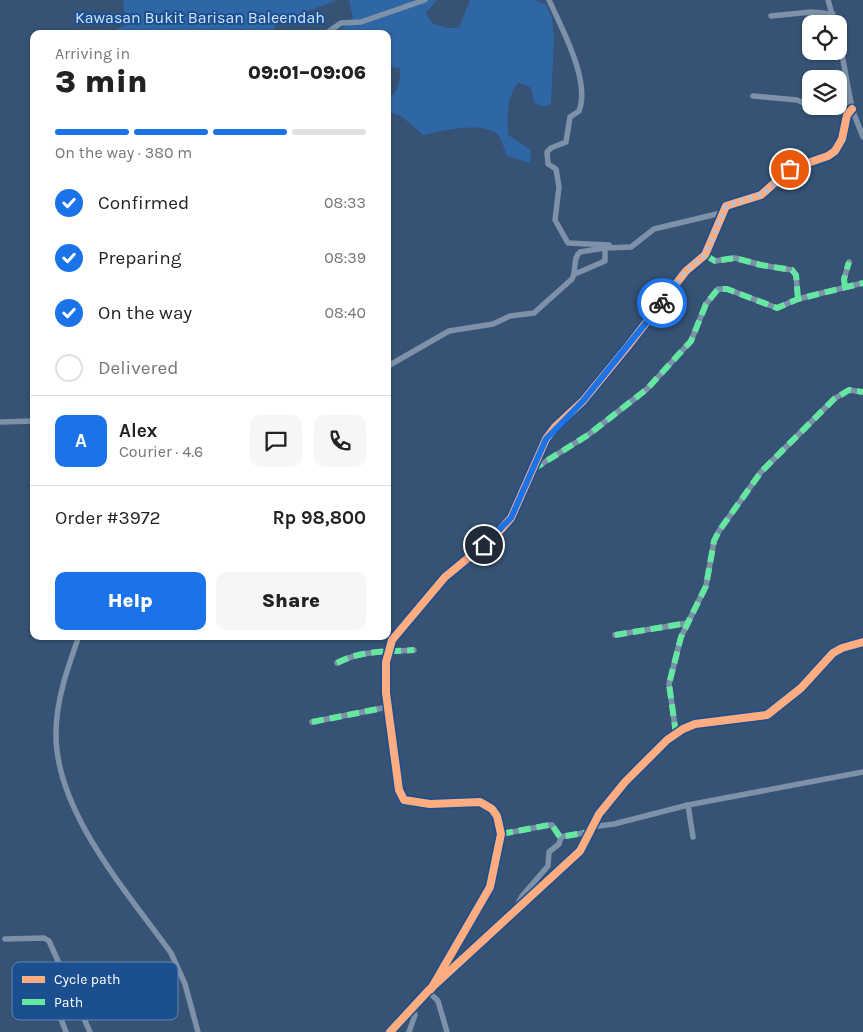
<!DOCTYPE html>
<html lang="en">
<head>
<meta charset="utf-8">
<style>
	body { margin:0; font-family:Karla,sans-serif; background:#f6f6f6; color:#222; height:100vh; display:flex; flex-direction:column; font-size:19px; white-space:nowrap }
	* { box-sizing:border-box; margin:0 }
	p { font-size:16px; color:#767676 }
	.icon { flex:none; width:28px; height:28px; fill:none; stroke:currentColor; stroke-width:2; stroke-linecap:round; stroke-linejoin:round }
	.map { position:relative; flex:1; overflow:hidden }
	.panel { position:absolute; left:30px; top:30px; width:361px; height:610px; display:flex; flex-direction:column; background:#fff; border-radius:10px; box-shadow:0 1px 4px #0004 }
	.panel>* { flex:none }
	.tools { position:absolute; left:802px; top:15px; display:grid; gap:10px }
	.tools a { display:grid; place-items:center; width:45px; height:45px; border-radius:10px; background:#fff; box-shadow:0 1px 4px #0004; font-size:25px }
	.pin { position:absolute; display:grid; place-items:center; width:42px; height:42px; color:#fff; margin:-21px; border:2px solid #fff; border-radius:50%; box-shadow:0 1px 5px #0007 }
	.courier { position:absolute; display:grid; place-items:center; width:50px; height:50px; margin:-25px; border:4px solid #1a73e8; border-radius:50%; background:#fff; color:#222; box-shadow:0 1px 6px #0007 }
	.head em { font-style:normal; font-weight:800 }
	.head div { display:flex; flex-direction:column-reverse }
	.head { display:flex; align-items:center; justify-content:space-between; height:85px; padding:0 25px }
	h1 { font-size:32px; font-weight:800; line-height:38px }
	.bar { display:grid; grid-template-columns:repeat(4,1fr); gap:8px 5px; align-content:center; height:60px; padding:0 25px }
	.bar i { height:6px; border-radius:4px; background:#e0e0e0 }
	.bar .active { background:#1a73e8 }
	.bar p { grid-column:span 4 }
	.line { display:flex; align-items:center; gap:12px; padding:0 25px; border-top:1px solid #e0e0e0 }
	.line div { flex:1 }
	.round { display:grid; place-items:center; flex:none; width:52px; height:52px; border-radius:10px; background:#f6f6f6 }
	ol { padding:0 25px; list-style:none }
	li { display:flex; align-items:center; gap:15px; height:55px }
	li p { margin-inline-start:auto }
	li .icon { padding:5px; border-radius:50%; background:#1a73e8; color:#fff; stroke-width:4 }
	li:last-child { color:#767676 }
	li i { width:28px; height:28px; border:2px solid #e0e0e0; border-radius:50% }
	.action { display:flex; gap:10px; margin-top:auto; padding:10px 25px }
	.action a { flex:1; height:58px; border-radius:10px; background:#1a73e8; color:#fff; font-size:20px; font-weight:800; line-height:58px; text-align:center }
	.action a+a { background:#f6f6f6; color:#222 }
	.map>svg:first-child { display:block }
	.green { fill:#2f66a5 }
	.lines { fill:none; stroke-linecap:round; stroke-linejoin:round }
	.minor { stroke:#7d92a8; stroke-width:5.5 }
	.tertiary { stroke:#7d92a8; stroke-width:7 }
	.quiet { stroke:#66e7a1; stroke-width:6; stroke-dasharray:12 6; stroke-linecap:butt }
	.cycleway-casing { stroke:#1b4f8f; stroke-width:11 }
	.cycleway { stroke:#ffac80; stroke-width:8 }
	.done { stroke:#b9c2ce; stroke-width:5; stroke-dasharray:0 9 }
	.route { stroke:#1a73e8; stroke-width:6 }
	.labels { text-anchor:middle; stroke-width:4; stroke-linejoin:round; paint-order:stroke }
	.park-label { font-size:16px; fill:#cfe3fa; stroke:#1b4f8f }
	.key { fill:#1b4f8f; stroke:#5f84b1; stroke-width:1 }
	.key-label { font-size:14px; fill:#fff }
</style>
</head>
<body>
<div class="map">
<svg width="863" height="1032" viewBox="0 0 863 1032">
	<rect width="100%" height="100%" fill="#365274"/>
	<g class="green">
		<path d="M123,0h212v1l-57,21 -7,12h-207c7,-1 14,-4 20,-4 15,0 30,5 42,-6z"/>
		<path d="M349,0h88l-11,13 7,11 15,4h11l11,-28h65l11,5 6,13 2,21 -3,65c-6,4 -12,3 -17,-2 -3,-14 0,-15 -16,-19 -11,12 -11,36 -10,52l23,15 -1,13 -23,-7c-3,-6 -5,-18 -10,-22 -15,-13 -55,-3 -74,1l-22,-19 -13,-4v-14c12,-7 12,-17 12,-30l-12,-1v-33h-46v-6l11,-9z"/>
	</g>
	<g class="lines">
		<g class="minor">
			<path d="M549,0c12,27 42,81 30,111l-9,6 -4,25 -15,6 -4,4 1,12 8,5 3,18 -4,33 13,23 41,2"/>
			<polyline points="828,0 835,24"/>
			<polyline points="771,16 811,12 833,14"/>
			<polyline points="325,34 341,23 361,22 425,0"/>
			<polyline points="839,38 852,109 863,137"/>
			<polyline points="753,96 797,100 811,106"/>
			<polyline points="839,103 851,102"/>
			<polyline points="705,255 715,261 735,258 761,265 792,270 796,275 798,299"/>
			<polyline points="575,274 605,261 605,248"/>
			<polyline points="845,287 844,279 849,262"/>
			<path d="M388,366l61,-35 44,-7 17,-8 24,-3 38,-34c5,-9 0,-20 8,-27l24,-4 27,-1 23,-18 67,-16"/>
			<polyline points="0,422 34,421"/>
			<polyline points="532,470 588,435 647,389 691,341 706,304 718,289 727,289 777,308 798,299 863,283"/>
			<polyline points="615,635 688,623"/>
			<path d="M79,636c-11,31 -23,64 -23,97 -1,78 71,159 115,220l14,31 13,48"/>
			<path d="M337,663c24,-13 49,-11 77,-13"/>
			<polyline points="312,722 388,707"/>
			<polyline points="676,734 669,684 681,637 706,586 714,541 719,531 761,472 834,399 849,390 863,392"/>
			<polyline points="688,805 693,837"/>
			<polyline points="591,827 614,824 688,805 863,772"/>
			<polyline points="501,834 549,825 552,825 560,837 589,832"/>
			<polyline points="515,909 522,896 548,866 549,852 559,844 561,837"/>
			<polyline points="5,939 44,938 49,941 90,1032"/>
			<polyline points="433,985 490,887 501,834 497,816 492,809 480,802 430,804 404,800 399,790 386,693 386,662 392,640 445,577 496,535 511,518 546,439 555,427 583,401 628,346 686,271 705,255 726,206 761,195 790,169 828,156 835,151 842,139 847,115 852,109"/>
			<polyline points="428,991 438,1001 447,1032"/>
			<polyline points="33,1003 51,1001 55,1003 66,1032"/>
			<polyline points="409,1032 415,1015 412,1008"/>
		</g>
		<polyline class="tertiary" points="390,1032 428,991 580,851 599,814 625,782 667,740 683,729 695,724 767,715 801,688 833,653 842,648 863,642"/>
		<g class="quiet">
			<polyline points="705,255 715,261 735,258 761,265 792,270 796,275 798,299"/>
			<polyline points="845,287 844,279 849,262"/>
			<polyline points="532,470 588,435 647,389 691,341 706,304 718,289 727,289 777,308 798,299 863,283"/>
			<polyline points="615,635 688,623"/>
			<path d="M337,663c24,-13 49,-11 77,-13"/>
			<polyline points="312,722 388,707"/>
			<polyline points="676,734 669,684 681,637 706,586 714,541 719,531 761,472 834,399 849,390 863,392"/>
			<polyline points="501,834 549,825 552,825 560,837 589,832"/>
		</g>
		<defs>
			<g id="cycleway">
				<polyline points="431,989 490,887 501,834 497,816 492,809 480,802 430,804 404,800 399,790 386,693 386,662 392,640 445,577 496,535 511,518 546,439 555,427 583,401 628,346 686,271 705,255 726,206 761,195 790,169 828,156 835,151 842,139 847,115 852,109"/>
				<polyline points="390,1032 428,991 580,851 599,814 625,782 667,740 683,729 695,724 767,715 801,688 833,653 842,648 863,642"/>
			</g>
		</defs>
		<use href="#cycleway" class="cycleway-casing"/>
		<use href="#cycleway" class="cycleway"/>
	</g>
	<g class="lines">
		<polyline class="done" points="662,303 686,271 705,255 726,206 764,193 790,169"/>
		<polyline class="route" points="484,545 511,518 546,439 583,401 662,303"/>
	</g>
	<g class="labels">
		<g class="park-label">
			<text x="200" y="23">Kawasan Bukit Barisan Baleendah</text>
		</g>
	</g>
	<rect x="12" y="962" width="166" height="58" rx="8" class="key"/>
	<rect x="22" y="976" width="23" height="7" fill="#ffac80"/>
	<rect x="22" y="999" width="23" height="6" fill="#66e7a1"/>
	<g class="key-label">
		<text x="54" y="984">Cycle path</text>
		<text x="54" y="1007">Path</text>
	</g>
</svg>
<div class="tools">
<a><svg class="icon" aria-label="locate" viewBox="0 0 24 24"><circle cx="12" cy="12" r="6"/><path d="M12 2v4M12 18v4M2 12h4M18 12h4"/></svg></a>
<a><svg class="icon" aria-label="layers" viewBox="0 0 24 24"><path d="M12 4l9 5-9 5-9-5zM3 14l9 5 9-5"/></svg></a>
</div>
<div class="pin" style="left:790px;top:169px;background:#ea580c"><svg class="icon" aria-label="bag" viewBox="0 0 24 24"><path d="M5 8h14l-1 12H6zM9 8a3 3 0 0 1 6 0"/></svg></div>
<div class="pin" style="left:484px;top:545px;background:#1f2937"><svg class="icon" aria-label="home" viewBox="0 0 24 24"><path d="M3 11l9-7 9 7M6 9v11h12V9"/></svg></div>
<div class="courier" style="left:662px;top:303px"><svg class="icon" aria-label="bike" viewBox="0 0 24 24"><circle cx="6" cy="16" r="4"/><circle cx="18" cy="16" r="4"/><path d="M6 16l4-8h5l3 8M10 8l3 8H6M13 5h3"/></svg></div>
<section class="panel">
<div class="head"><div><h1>3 min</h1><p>Arriving in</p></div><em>09:01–09:06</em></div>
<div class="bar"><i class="active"></i><i class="active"></i><i class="active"></i><i></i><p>On the way · 380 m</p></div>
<ol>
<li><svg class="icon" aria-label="check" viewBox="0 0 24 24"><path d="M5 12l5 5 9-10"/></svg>Confirmed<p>08:33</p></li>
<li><svg class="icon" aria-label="check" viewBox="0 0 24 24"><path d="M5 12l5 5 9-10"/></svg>Preparing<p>08:39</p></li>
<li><svg class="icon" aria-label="check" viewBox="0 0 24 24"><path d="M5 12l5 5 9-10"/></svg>On the way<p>08:40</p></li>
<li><i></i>Delivered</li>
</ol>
<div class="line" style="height:90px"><b class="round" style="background:#1a73e8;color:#fff">A</b><div><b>Alex</b><p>Courier · 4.6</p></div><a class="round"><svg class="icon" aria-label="chat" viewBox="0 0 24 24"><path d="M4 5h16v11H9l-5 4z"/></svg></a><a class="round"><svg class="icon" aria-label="phone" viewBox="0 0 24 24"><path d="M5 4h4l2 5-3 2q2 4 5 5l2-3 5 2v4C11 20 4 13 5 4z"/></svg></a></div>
<div class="line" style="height:65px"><div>Order #3972</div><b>Rp 98,800</b></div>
<div class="action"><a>Help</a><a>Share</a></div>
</section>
</div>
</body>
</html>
